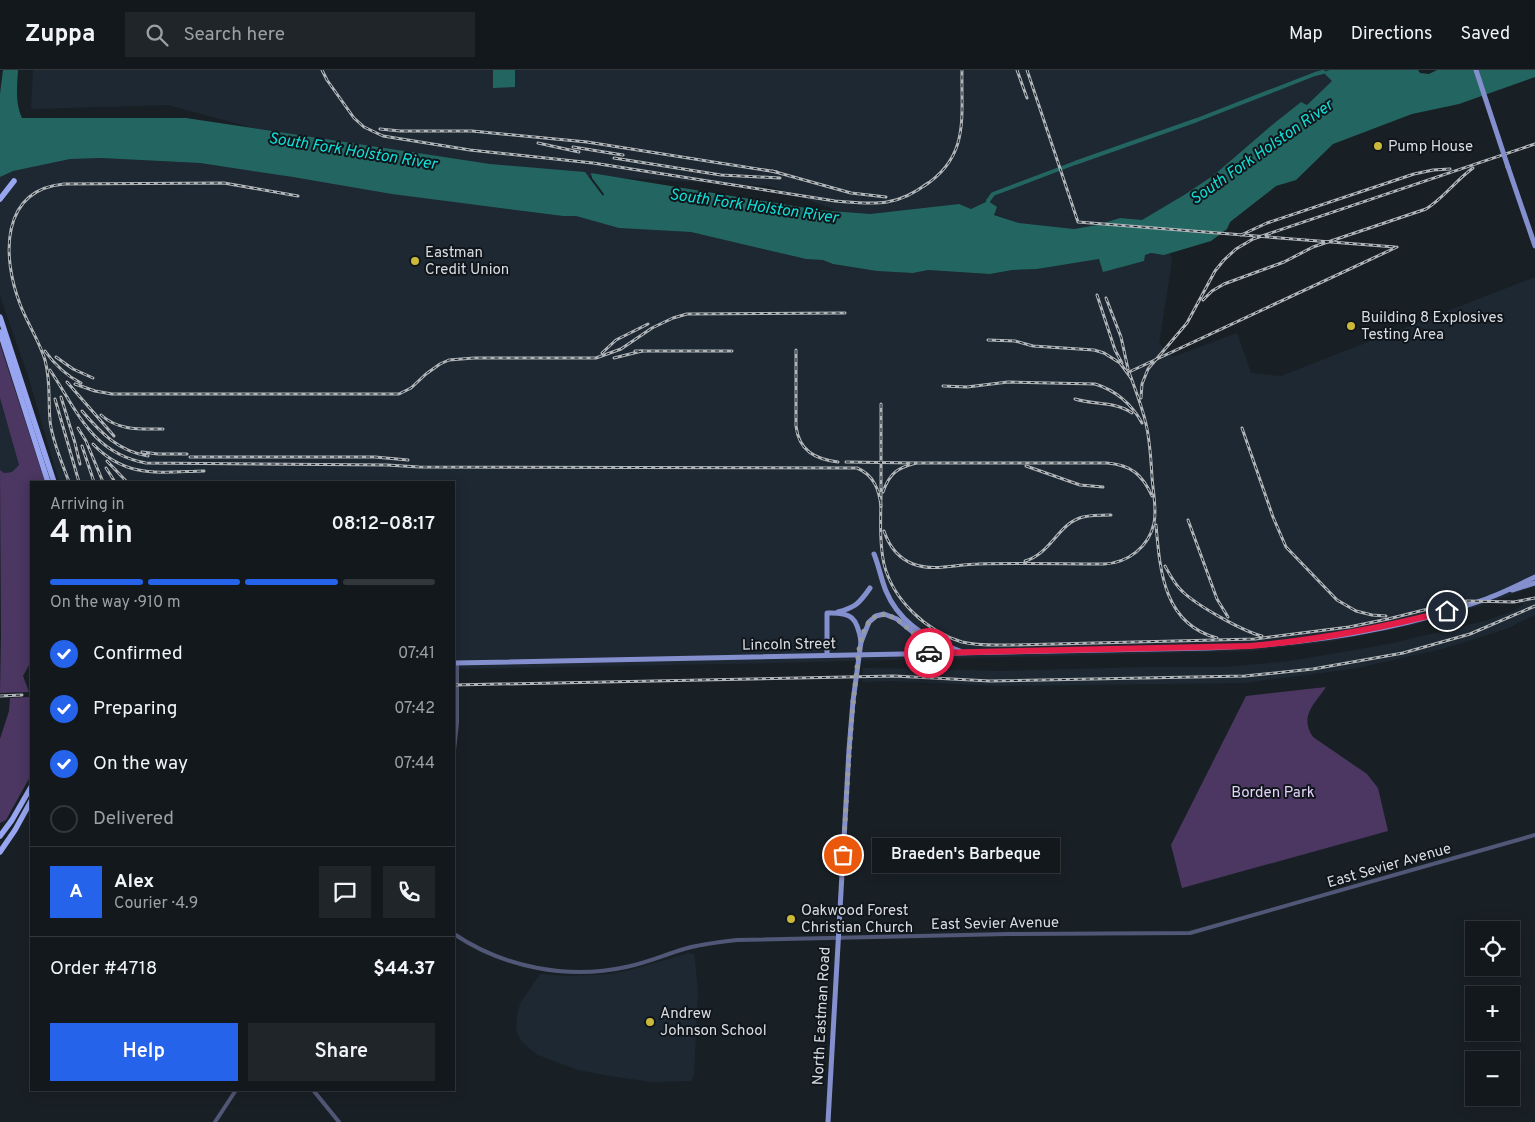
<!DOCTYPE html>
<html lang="en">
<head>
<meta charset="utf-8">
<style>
	body { margin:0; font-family:Overpass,sans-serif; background:#202529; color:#f1f3f6; height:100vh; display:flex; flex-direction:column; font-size:19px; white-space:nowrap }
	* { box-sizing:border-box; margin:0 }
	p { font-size:16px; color:#9da0a3 }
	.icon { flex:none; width:28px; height:28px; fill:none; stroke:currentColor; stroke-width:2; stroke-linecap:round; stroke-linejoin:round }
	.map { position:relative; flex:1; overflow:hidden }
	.details { position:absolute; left:30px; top:411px; width:425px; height:610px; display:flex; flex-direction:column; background:#13181c; border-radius:0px; box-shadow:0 2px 12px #0003,0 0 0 1px #32373b }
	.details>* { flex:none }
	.controls { position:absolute; left:1465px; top:851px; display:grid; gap:10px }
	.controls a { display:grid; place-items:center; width:55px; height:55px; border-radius:0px; background:#13181c; box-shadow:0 2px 12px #0003,0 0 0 1px #32373b; font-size:25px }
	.pin { position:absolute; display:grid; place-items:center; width:42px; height:42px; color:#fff; margin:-21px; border:2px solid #fff; border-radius:50%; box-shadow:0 1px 5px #0007 }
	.courier { position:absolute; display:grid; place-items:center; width:50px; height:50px; margin:-25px; border:4px solid #e11d48; border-radius:50%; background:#fff; color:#222; box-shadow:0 1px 6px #0007 }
	.bubble { position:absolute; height:35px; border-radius:0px; background:#13181c; box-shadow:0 2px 12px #0003,0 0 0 1px #32373b; font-size:16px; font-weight:600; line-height:35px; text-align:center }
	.overview em { font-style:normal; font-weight:600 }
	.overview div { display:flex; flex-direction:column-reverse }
	.overview { display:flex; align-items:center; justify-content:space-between; height:85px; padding:0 20px }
	h1 { font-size:32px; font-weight:600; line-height:38px }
	.bar { display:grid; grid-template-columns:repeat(4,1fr); gap:8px 5px; align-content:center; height:60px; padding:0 20px }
	.bar i { height:6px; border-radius:4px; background:#32373b }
	.bar .active { background:#2563eb }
	.bar p { grid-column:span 4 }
	.line { display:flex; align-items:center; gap:12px; padding:0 20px; border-top:1px solid #32373b }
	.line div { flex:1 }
	.round { display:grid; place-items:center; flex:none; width:52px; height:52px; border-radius:0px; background:#202529 }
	ol { padding:0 20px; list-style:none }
	li { display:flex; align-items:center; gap:15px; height:55px }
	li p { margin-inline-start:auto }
	li .icon { padding:5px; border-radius:50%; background:#2563eb; color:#fff; stroke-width:4 }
	li:last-child { color:#9da0a3 }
	li i { width:28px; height:28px; border:2px solid #32373b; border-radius:50% }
	.action { display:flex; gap:10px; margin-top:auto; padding:10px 20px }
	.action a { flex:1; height:58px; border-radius:0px; background:#2563eb; color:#fff; font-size:20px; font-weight:600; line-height:58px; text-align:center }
	.action a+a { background:#202529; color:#f1f3f6 }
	header { display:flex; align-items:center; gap:30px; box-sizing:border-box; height:70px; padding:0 25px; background:#13181c; border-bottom:1px solid #32373b }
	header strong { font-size:24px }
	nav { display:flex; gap:28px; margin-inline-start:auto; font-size:18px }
	.search { width:350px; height:45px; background:#202529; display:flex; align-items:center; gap:12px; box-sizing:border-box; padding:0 18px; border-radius:0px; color:#9da0a3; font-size:19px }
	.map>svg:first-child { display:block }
	.built { fill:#1e2832 }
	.green { fill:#4b3761 }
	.water { fill:#236661 }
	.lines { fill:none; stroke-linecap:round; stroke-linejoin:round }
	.canal { stroke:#236661; stroke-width:4 }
	.minor { stroke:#515776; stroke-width:4 }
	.major { stroke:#848fce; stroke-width:5 }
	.highway { stroke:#98a5f1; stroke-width:5.5 }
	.rail-casing { stroke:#b0b5b9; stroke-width:3 }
	.rail { stroke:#10161c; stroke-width:1; stroke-dasharray:4; stroke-linecap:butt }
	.major-bridge { stroke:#848fce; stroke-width:5 }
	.done { stroke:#969b9f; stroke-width:5; stroke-dasharray:0 9 }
	.route { stroke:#e11d48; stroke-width:6 }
	.poi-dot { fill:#cbba39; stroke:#10161c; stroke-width:2 }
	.labels { text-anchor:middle; stroke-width:4; stroke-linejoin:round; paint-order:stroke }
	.poi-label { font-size:15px; fill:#d9dde1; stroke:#10161c; text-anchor:start }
	.street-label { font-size:15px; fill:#d9dde1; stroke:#10161c }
	.park-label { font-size:15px; fill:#e3d2fa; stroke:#10161c }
	.water-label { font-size:16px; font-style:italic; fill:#0ee1d6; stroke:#10161c }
</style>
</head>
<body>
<header>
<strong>Zuppa</strong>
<div class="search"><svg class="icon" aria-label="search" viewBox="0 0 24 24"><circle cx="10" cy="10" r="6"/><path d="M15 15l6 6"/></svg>Search here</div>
<nav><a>Map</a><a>Directions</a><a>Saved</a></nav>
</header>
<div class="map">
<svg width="1535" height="1052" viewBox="0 0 1535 1052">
	<rect width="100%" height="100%" fill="#192025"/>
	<g class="built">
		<polygon points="33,0 1330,0 1324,2 1332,11 1307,35 1301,32 1272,55 1214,105 1162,139 1142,150 1120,148 1097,155 1074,159 1019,153 994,144 988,131 971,139 959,134 870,144 847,144 769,116 529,103 298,70 168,35 31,39"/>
		<polygon points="101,88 200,93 563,146 576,146 620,158 691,162 806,189 823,190 833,194 877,201 913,203 927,200 990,204 1012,200 1037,199 1100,189 1103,202 1151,183 1164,185 1170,183 1172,191 1159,273 1173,287 1237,263 1251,303 1281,306 1535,207 1535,516 1486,534 1413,555 1335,571 1252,581 774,593 454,599 454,412 59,412 29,309 0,226 0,106 13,101 48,92 70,89"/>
		<polygon points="0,328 19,395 12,402 4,403 0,400"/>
		<polygon points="1535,526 1535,545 1506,559 1442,579 1362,597 1329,602 1243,613 1002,616 892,611 862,612 863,598 939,599 999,601 1148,597 1225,597 1290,591 1389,574 1488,550 1516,540 1523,535 1520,529"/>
		<polygon points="689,883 694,884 695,891 698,921 694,1005 691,1011 652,1012 616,1007 578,1000 538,985 523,973 518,965 516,957 518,940 521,932 540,904 568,906 610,904 631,900"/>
	</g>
	<g class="green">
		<polygon points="0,274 45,412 31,412 31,593 29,595 23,606 29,622 0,623 1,566 0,400 4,403 12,402 19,395 0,328"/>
		<path d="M1326,617c-12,18 -27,29 -13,50l54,37 11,14 10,43 -206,57 -11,-43 75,-149z"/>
		<polygon points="27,627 31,627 31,705 6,750 0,753 0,669 9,641 10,628"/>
	</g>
	<g class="water">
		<path d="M3,0h15c-1,17 -3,32 4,48h164l304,46 95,8 18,24 1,-2 -12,-16 -1,-5 227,37 52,4 89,-10 12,5 17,-8 9,6 -3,8 25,8 55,6 23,-4 23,-7 22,2 42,-25 30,-20 58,-50 29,-23 6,3 25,-24 -9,-9 7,-2h88l2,3 9,1 8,-4h98v7l-76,27 -47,10 -79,30 -37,36 -20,6 -46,36 -3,7 -16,12 -47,14 -13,-2 -6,2 -1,6 -41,11 -4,-13 -62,10 -25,1 -22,4 -62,-4 -15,3 -36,-2 -44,-7 -10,-4 -17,-1 -115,-27 -72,-4 -43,-12h-13l-171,-22 -99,-17 -93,-14 -99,-5 -31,1 -57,12 -13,6v-83z"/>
		<polygon points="493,0 515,0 515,17 493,18"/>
	</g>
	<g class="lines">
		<polyline class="canal" points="988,131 993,124 1075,93 1197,50 1315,4 1323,2"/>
		<g class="minor">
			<polyline points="454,680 457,653 457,593"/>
			<path d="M454,864c49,33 113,46 172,33 20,-4 38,-12 58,-18 17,-5 35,-7 53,-9l271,-6 182,-1 345,-98"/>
			<polyline points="313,1020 339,1052"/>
			<polyline points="215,1052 236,1020"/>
		</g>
		<g class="major">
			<polyline points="1508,97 1535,176"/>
			<path d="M874,484c5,12 7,25 12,37 13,32 42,49 74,60"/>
			<polyline points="1512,520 1535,513"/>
			<path d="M838,542c17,-5 21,-8 32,-24"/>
			<polyline points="861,572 869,552 876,546 884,544 897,549 919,567 930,584"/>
			<polyline points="918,584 919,567"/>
			<path d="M827,585v-42c24,-1 30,4 34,28"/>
			<path d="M454,593l754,-15c90,-3 189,-17 275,-48 18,-6 35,-15 52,-23"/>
			<polyline points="828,1052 849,680 853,631"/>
		</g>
		<g class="highway">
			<polyline points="0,129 14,111"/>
			<polyline points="0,247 54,412"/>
			<polyline points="0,262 48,412"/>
			<polyline points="0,766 12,750 31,717"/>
			<polyline points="0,782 15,760 31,731"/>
		</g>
		<defs>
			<g id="rail">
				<path d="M322,0l5,10 27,38 10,9 19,9 87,14 123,13 242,38c39,3 60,7 93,-18"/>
				<polyline points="1017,0 1027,28"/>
				<polyline points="1027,0 1078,152 1395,177"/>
				<polyline points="380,59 400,61 472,61 587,72 777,102"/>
				<polyline points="538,73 579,82"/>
				<polyline points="573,77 623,85"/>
				<polyline points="614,88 721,105 780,108"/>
				<polyline points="772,101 851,123 886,127"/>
				<path d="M924,116c46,-30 37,-68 38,-116"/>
				<polyline points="1241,165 1267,153 1414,104 1433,100 1450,99"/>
				<polyline points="1097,225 1115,280 1122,293"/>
				<polyline points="1106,228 1121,267 1128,299"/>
				<path d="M1203,230l9,-9 12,-7 60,-22 29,-15 113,-38c18,-11 30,-29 47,-41"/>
				<polyline points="988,270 1015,271 1033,276 1094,280 1104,283 1120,293 1131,308"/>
				<path d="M796,280v76c3,25 19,33 42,36"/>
				<path d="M45,281c10,14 20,24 36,32"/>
				<polyline points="635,281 732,281"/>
				<polyline points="602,283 616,270 648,254"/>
				<polyline points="56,287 73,299 93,308"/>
				<polyline points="614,288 642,281"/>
				<path d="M50,300c27,40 41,83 96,93l241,2 32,2 438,1c17,7 22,22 24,38"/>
				<polyline points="67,312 114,366"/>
				<polyline points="75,314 95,321 112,324 399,324 411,318 426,304 440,294 449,290 474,288 596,288 621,279 652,258 673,248 687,244 845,243"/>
				<path d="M943,316l24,1 41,-5 87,2c20,6 37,20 47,39"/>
				<polyline points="61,327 75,373 80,394"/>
				<polyline points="1141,328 1142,314 1148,299 1187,253 1215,201 1224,190 1236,179 1253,169 1535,74"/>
				<polyline points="55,329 79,412"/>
				<path d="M1075,329c19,6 40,2 57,14"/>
				<path d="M881,334c0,29 0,58 0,87 0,24 -2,50 3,73 9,36 42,67 78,78 16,4 32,3 49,3l244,-6 94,-12 39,-8 64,-16 15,-2 47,1 21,-4"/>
				<path d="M82,341c19,22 36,40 66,45"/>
				<path d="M101,345c18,16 39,14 62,14"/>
				<polyline points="78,358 86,371 103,412"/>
				<polyline points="1242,358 1273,447 1286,477 1337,530 1356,541 1372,545 1386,546"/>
				<path d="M93,374c33,35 67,28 111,27"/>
				<polyline points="82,376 94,412"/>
				<polyline points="142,382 158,384 187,384"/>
				<polyline points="190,387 375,387 408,390"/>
				<polyline points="107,391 127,412"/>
				<polyline points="846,392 916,393"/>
				<polyline points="1026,396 1080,415 1103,417"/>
				<polyline points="106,398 115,412"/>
				<path d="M69,412c-6,-17 -18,-44 -19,-62 -2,-22 1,-37 -5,-60 -6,-20 -18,-37 -25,-56 -18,-47 -20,-114 44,-120l160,-1 74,13"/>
				<path d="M883,422c7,-20 15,-24 33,-29h191c24,2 35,11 45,33"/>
				<polyline points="1188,450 1217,529 1228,547"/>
				<path d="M1156,455c4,47 8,99 61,113"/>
				<path d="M884,461c5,15 14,27 29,33 21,8 44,0 65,0 42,-1 84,0 126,0 24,-1 45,-17 50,-41 3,-14 -1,-31 -2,-46 -1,-18 -2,-36 -6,-53 -4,-18 -11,-35 -17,-52l268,-125"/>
				<path d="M1025,491c27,-8 33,-38 58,-44 9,-2 19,-2 28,-2"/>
				<path d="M1165,496c5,9 10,19 18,26 15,14 59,39 79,44"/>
				<polyline points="454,615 894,606 990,611 1245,606 1313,599 1403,583 1470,564 1535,536"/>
				<polyline points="0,626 22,625"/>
			</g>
		</defs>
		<use href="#rail" class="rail-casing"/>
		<use href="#rail" class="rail"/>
		<g class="major-bridge">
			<polyline points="1476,0 1508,97"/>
			<polyline points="853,631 861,572"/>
		</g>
	</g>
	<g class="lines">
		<path class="done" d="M843,785c4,-59 6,-119 13,-178 2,-17 2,-40 13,-55 9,-12 23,-7 33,1 12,11 19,15 27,30"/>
		<path class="route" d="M929,583l321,-7c67,-6 132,-18 197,-35"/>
	</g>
	<g class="poi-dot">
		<circle cx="1378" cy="76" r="5"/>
		<circle cx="415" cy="191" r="5"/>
		<circle cx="1351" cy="256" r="5"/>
		<circle cx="791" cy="849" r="5"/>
		<circle cx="650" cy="952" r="5"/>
	</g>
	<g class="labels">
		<g class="poi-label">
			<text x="1388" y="81">Pump House</text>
			<text x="425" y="187">Eastman<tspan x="425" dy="17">Credit Union</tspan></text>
			<text x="1361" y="252">Building 8 Explosives<tspan x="1361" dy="17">Testing Area</tspan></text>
			<text x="801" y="845">Oakwood Forest<tspan x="801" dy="17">Christian Church</tspan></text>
			<text x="660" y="948">Andrew<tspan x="660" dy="17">Johnson School</tspan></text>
		</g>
		<g class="street-label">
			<text transform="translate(789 574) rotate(-1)" y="5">Lincoln Street</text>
			<text transform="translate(1389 795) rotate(-16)" y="5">East Sevier Avenue</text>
			<text transform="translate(995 853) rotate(-1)" y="5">East Sevier Avenue</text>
			<text transform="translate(821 946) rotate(-87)" y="5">North Eastman Road</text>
		</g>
		<g class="park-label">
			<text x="1273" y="727">Borden Park</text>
		</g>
		<g class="water-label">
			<text transform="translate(353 80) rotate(9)" y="6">South Fork Holston River</text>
			<text transform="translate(1261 81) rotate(-35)" y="6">South Fork Holston River</text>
			<text transform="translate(754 135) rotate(8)" y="6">South Fork Holston River</text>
		</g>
	</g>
</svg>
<div class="controls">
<a><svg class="icon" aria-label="locate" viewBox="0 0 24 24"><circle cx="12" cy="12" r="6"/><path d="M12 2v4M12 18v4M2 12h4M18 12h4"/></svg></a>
<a>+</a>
<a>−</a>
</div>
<div class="pin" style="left:843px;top:785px;background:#ea580c"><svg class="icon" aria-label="bag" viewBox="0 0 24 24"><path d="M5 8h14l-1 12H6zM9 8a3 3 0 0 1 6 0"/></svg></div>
<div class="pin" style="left:1447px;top:541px;background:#1f2937"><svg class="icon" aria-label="home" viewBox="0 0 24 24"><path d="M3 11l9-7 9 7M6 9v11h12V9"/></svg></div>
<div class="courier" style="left:929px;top:583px"><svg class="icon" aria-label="car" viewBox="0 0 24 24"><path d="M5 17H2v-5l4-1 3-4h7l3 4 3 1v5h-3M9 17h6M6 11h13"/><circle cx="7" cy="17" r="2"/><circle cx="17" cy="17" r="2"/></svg></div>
<div class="bubble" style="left:872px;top:768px;width:188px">Braeden's Barbeque</div>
<section class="details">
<div class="overview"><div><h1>4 min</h1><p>Arriving in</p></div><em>08:12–08:17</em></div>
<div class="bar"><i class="active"></i><i class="active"></i><i class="active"></i><i></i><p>On the way · 910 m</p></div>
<ol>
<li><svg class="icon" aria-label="check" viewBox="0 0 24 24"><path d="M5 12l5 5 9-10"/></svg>Confirmed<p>07:41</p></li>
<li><svg class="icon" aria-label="check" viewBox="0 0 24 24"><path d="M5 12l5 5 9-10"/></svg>Preparing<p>07:42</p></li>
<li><svg class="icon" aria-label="check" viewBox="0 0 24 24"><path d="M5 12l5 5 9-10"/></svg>On the way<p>07:44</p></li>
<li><i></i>Delivered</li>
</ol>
<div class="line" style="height:90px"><b class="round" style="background:#2563eb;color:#fff">A</b><div><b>Alex</b><p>Courier · 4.9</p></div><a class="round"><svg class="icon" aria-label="chat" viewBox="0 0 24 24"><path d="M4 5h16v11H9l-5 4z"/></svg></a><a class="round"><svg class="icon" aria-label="phone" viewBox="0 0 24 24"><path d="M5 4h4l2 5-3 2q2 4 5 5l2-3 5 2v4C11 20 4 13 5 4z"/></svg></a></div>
<div class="line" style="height:65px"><div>Order #4718</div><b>$44.37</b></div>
<div class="action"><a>Help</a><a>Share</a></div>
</section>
</div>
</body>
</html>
